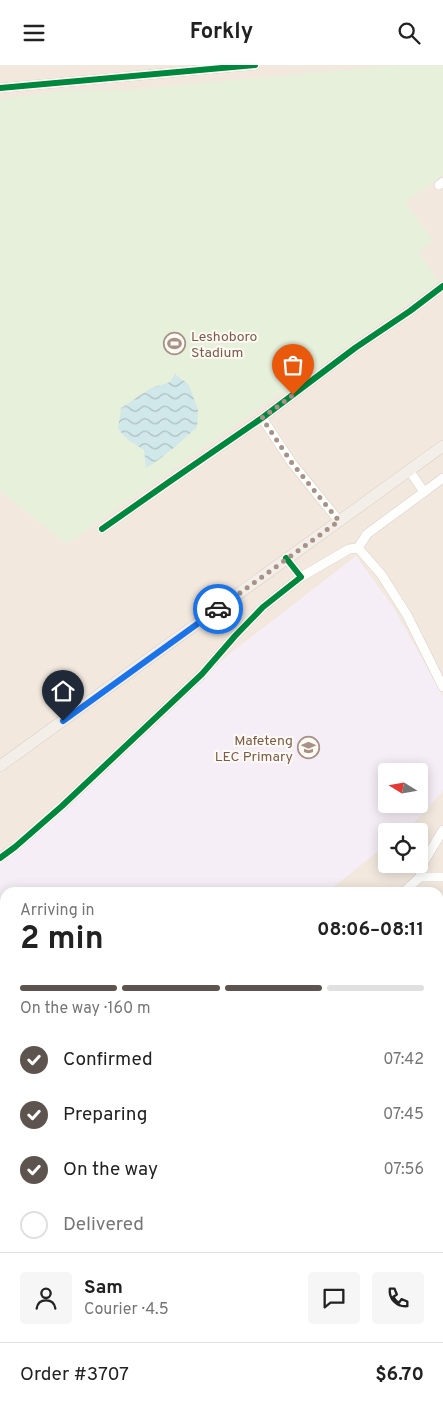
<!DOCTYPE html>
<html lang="en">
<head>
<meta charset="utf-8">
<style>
	body { margin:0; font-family:Overpass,sans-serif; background:#f6f6f6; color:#222; height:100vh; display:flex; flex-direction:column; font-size:19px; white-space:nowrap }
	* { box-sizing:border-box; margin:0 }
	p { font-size:16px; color:#767676 }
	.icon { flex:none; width:28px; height:28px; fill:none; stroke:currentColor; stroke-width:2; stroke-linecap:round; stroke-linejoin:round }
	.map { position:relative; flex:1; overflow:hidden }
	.sheet { position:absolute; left:0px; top:822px; width:444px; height:531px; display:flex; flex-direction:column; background:#fff; border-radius:15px 15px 0 0; box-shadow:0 2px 12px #0003 }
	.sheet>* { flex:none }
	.needle { width:32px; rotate:281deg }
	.buttons { position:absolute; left:378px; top:698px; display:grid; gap:10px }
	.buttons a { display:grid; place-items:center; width:50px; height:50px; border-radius:5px; background:#fff; box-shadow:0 2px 12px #0003; font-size:25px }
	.pin { position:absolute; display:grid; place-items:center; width:42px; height:42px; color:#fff; margin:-51px -21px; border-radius:50% 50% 50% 0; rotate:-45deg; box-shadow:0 0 5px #0007 }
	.pin .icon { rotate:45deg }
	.courier { position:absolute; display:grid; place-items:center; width:50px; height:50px; margin:-25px; border:4px solid #1a73e8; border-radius:50%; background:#fff; color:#222; box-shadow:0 1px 6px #0007 }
	.summary em { font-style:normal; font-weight:700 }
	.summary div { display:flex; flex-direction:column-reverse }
	.summary { display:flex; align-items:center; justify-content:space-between; height:85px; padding:0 20px }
	h1 { font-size:32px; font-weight:700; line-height:38px }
	.bar { display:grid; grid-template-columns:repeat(4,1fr); gap:8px 5px; align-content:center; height:60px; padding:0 20px }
	.bar i { height:6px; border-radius:4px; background:#e0e0e0 }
	.bar .selected { background:#5d544f }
	.bar p { grid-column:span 4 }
	.line { display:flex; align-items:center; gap:12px; padding:0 20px; border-top:1px solid #e0e0e0 }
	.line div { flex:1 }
	.round { display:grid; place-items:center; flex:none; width:52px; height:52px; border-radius:5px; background:#f6f6f6 }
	ol { padding:0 20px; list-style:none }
	li { display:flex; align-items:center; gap:15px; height:55px }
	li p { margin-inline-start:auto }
	li .icon { padding:5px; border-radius:50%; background:#5d544f; color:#fff; stroke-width:4 }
	li:last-child { color:#767676 }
	li i { width:28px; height:28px; border:2px solid #e0e0e0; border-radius:50% }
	header { display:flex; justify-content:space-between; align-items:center; height:65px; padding:0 20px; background:#fff; font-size:22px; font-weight:700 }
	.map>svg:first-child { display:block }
	.residential { fill:#f2e8de; fill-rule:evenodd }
	.education { fill:#f6eef6; fill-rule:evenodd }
	.pitch { fill:#e7f0db }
	.water { fill:url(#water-waves) }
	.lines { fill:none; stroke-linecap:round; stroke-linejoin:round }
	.minor-casing { stroke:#d7d1cb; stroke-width:10 }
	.major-casing { stroke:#dad1cc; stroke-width:12 }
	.minor { stroke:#fefefd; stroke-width:9 }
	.major { stroke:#f3eee8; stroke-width:11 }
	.cycleway-casing { stroke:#fffaf3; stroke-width:9 }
	.cycleway { stroke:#00873e; stroke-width:6 }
	.done { stroke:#a69286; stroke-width:5; stroke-dasharray:0 9 }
	.route { stroke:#1a73e8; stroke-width:6 }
	.labels { text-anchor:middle; stroke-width:4; stroke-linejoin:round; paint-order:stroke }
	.poi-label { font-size:14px; fill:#7a5c4d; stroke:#fffaf3; text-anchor:start }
</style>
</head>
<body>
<header><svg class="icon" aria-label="menu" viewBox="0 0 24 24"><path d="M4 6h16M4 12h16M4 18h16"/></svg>Forkly<svg class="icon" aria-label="search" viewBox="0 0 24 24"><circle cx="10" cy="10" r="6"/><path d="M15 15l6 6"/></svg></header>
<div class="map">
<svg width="443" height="1353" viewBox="0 0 443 1353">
	<defs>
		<pattern id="water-waves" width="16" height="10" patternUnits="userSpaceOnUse" patternTransform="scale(1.25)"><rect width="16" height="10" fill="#d0e8ea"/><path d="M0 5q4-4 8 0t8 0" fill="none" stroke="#aebfc0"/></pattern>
	</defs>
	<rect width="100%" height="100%" fill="#f9f5f0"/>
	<path class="residential" d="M0,0h443v963l-4,1v-136h-434v521h434v-141l2,-2 2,1v146h-443zM386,706h33v33h-33zM386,766h33v33h-33z"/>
	<path class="education" d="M356,491l37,51 50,89v95l-29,32 -10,8h-18v14l-59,47 -322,1v347l-5,5v-382l157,-139 66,-65zM386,706h33v33h-33z"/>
	<polygon class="pitch" points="398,0 443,0 443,110 405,137 433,176 419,187 439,217 67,479 0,426 0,34 69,25 126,25"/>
	<g class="water">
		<path d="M175,309l14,11 9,25 -1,17c-16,15 -32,29 -51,41l-2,-18 -16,-10 -10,-11 3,-21 30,-20 19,-6z"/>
		<polygon points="443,963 443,1207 441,1206 439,1208 439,964"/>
	</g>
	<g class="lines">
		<defs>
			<g id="minor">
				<polyline points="0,23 255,0"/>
				<polyline points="439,120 443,117"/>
				<polyline points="262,353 292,398 339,456"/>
				<polyline points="409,405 424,427"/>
				<polyline points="102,464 169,417 262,353 355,283 410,246 443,221"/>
				<polyline points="358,483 367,469 443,413"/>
				<polyline points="301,512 349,484 358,483 381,509 407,550 443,622"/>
				<polyline points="0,793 15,782 62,741 202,609 235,571 263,542 301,512 286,493"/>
				<polyline points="420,812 422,800 443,765"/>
				<polyline points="403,828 420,812 443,812"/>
				<polyline points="0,1228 5,1229"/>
				<polyline points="0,1311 5,1317"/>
				<polyline points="439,1340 443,1338"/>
				<polyline points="26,1349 29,1353"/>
				<polyline points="142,1349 172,1353"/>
				<polyline points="410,1349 410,1353"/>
				<polyline points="345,1353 358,1349 382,1349"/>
			</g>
			<polyline id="major" points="0,701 443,381"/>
		</defs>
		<use href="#minor" class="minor-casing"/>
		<use href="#major" class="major-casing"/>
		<use href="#minor" class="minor"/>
		<use href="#major" class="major"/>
		<defs>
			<g id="cycleway">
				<polyline points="0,23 255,0"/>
				<polyline points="102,464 169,417 262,353 355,283 410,246 443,221"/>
				<polyline points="0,793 15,782 62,741 202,609 235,571 263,542 301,512 286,493"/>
			</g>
		</defs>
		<use href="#cycleway" class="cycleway-casing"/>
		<use href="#cycleway" class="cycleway"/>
	</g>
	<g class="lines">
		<polyline class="done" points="218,544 339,456 292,398 262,353 293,330"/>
		<polyline class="route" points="63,656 218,544"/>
	</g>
	<defs>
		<symbol id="stadium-ring" viewBox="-11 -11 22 22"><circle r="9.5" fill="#fffaf3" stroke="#a69286" stroke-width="1.5"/><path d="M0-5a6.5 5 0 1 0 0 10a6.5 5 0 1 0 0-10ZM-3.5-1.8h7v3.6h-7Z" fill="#a69286"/></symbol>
		<symbol id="school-ring" viewBox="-11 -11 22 22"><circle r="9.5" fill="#fffaf3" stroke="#a69286" stroke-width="1.5"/><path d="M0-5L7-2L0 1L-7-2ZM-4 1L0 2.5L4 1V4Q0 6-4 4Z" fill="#a69286"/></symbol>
	</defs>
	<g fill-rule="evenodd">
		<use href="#stadium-ring" x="162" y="266" width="25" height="25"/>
		<use href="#school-ring" x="296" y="670" width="25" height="25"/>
	</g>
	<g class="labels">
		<g class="poi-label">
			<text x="191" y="276">Leshoboro<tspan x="191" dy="16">Stadium</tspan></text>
			<text x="293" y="680" text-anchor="end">Mafeteng<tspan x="293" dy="16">LEC Primary</tspan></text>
		</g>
	</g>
</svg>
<div class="buttons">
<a><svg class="needle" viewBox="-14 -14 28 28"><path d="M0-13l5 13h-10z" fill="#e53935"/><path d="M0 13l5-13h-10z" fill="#767676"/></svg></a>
<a><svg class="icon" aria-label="locate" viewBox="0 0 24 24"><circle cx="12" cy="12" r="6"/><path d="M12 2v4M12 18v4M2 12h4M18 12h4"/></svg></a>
</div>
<div class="pin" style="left:293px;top:330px;background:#ea580c"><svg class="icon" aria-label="bag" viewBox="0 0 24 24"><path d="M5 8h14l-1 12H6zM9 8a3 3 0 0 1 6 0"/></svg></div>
<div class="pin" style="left:63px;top:656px;background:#1f2937"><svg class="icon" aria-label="home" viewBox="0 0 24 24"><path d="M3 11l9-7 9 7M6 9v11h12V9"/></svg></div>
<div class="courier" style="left:218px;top:544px"><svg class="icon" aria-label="car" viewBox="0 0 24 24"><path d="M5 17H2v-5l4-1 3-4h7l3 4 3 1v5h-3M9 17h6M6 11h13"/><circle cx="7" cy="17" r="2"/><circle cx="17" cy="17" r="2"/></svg></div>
<section class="sheet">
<div class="summary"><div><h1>2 min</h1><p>Arriving in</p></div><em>08:06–08:11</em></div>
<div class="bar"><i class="selected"></i><i class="selected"></i><i class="selected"></i><i></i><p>On the way · 160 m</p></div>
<ol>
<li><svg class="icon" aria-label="check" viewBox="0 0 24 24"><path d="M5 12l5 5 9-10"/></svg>Confirmed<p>07:42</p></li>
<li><svg class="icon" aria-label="check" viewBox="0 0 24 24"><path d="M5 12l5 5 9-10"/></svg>Preparing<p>07:45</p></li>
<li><svg class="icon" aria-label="check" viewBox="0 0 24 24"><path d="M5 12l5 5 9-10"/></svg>On the way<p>07:56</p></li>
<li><i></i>Delivered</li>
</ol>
<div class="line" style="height:90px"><a class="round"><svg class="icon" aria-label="person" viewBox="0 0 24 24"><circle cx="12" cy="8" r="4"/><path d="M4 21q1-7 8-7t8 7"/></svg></a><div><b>Sam</b><p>Courier · 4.5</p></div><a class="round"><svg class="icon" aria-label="chat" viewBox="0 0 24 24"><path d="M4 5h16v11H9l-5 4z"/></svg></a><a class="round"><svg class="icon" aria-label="phone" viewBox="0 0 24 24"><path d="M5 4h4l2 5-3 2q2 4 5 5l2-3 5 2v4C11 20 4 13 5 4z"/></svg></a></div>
<div class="line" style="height:65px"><div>Order #3707</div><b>$6.70</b></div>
</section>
</div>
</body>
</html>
